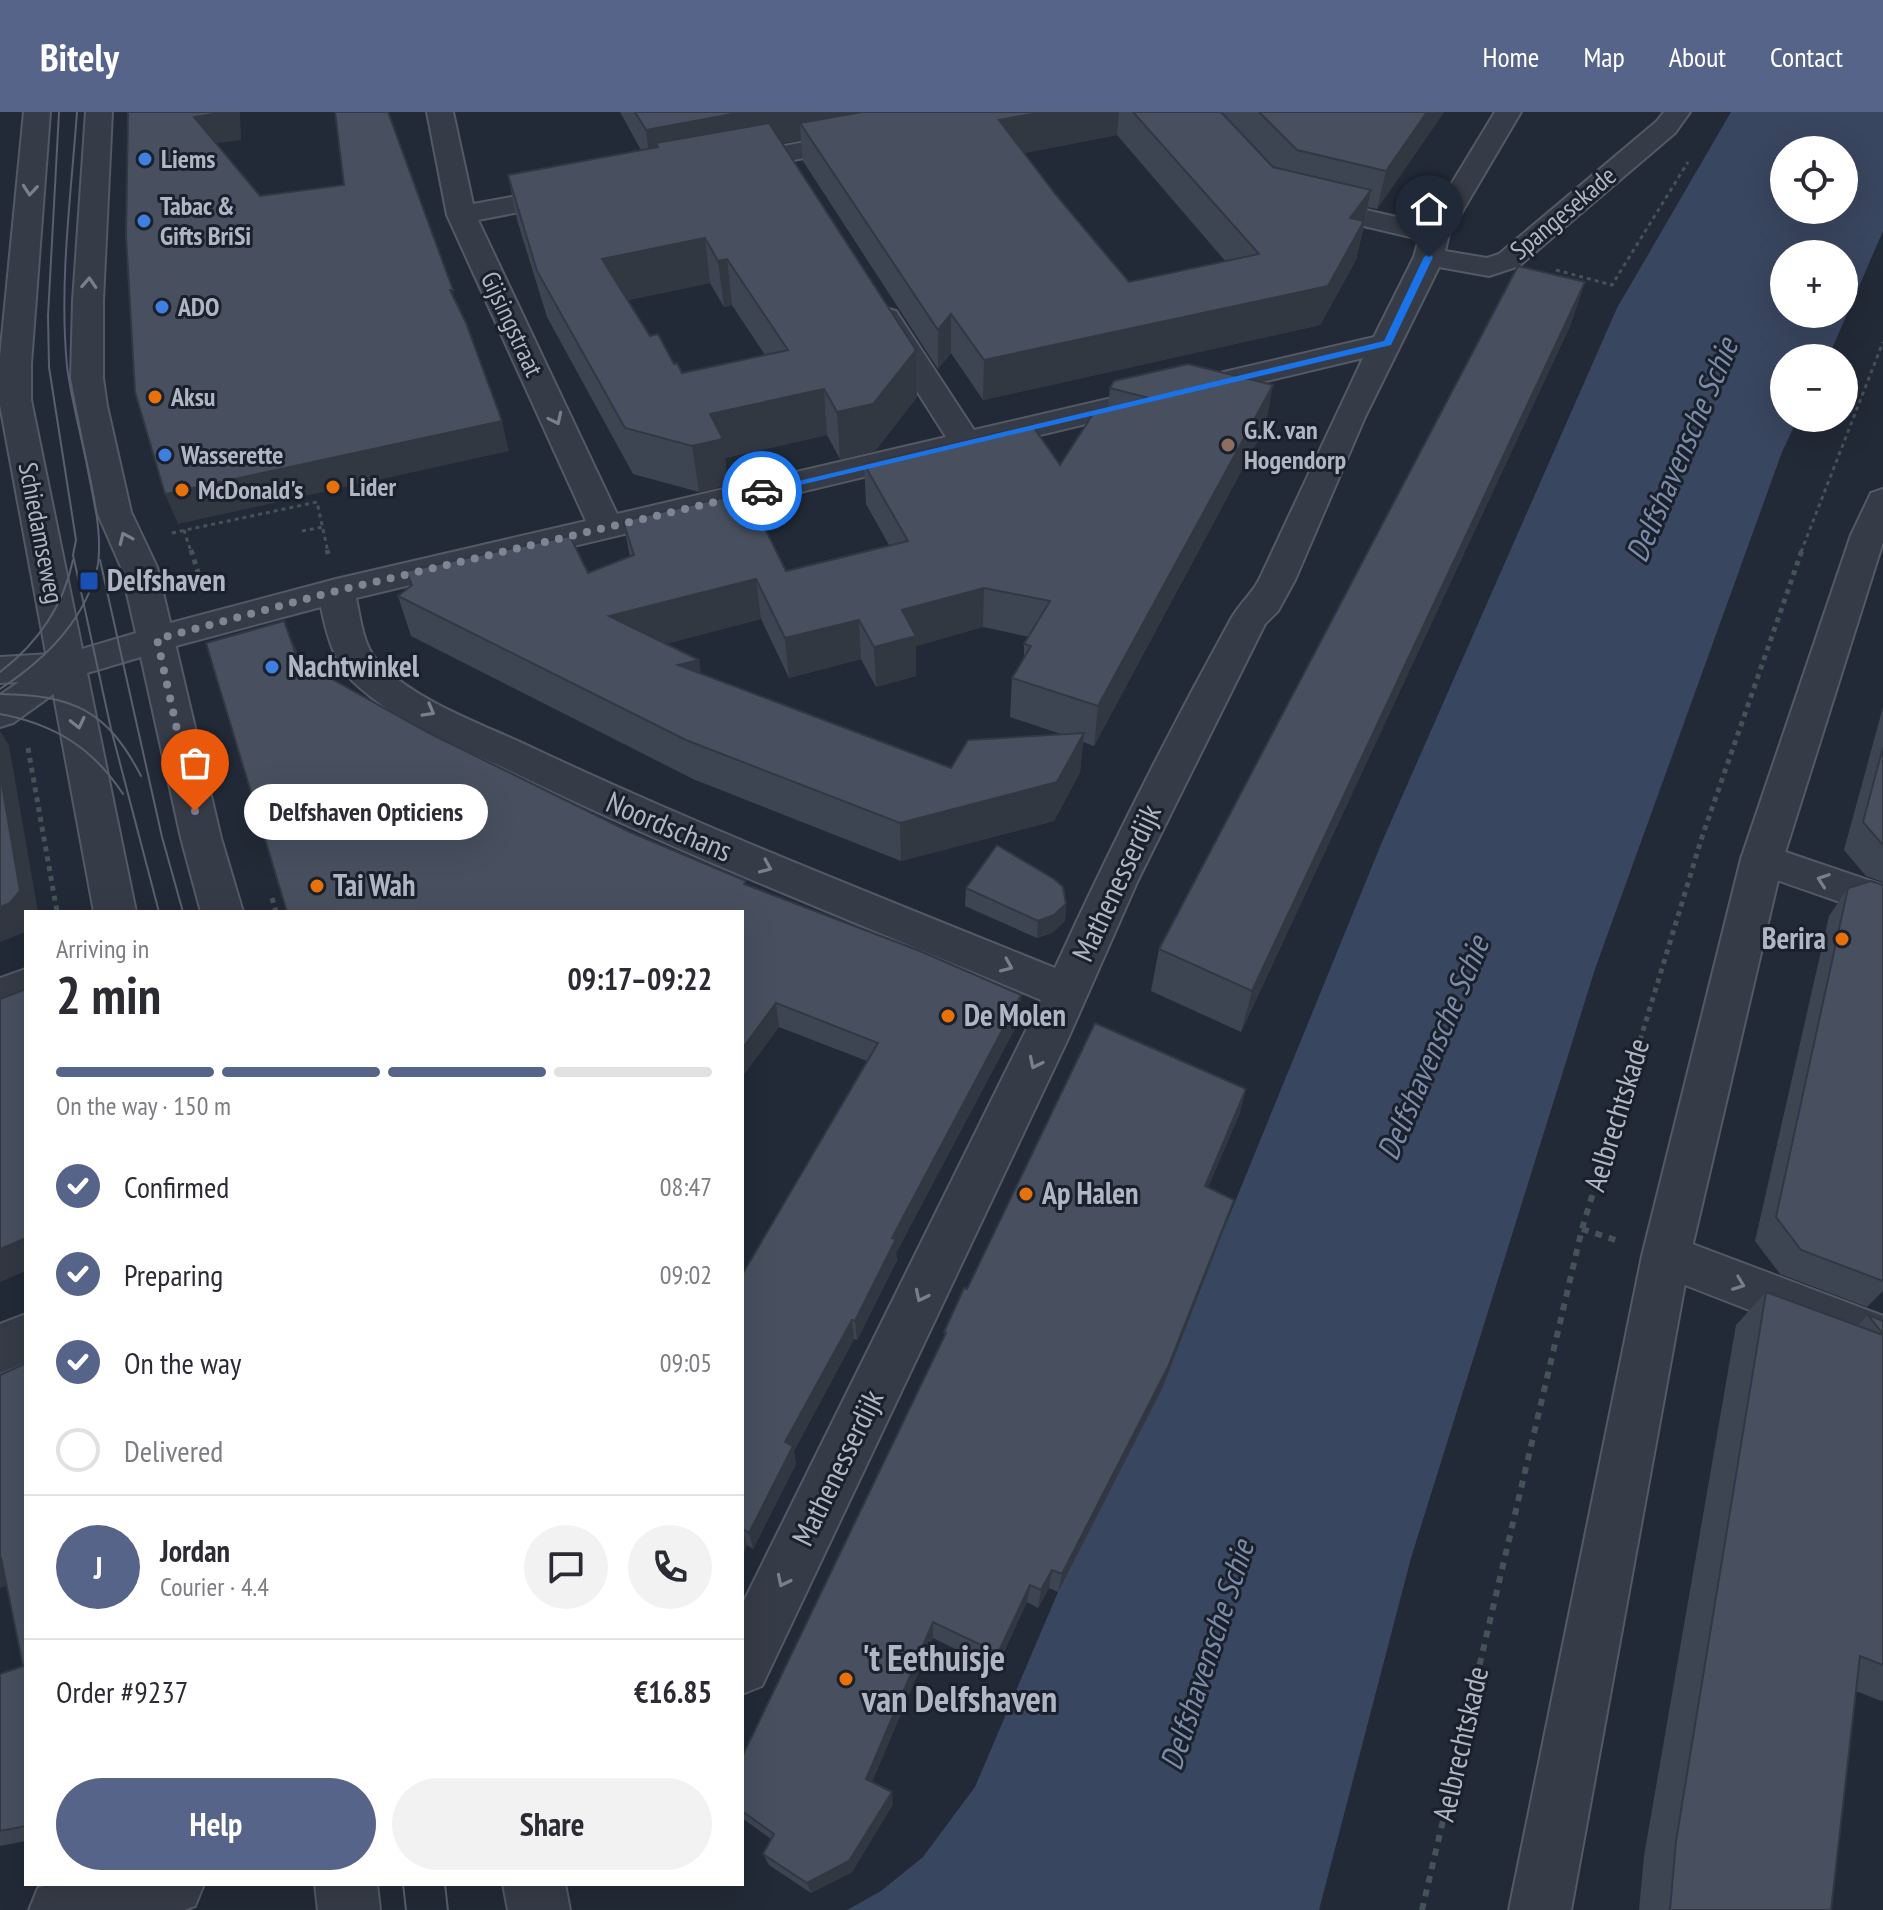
<!DOCTYPE html>
<html lang="en">
<head>
<meta charset="utf-8">
<style>
	body { margin:0; font-family:"PT Sans Narrow",sans-serif; background:#f2f2f3; color:#2b2b33; height:100vh; display:flex; flex-direction:column; font-size:30px; white-space:nowrap }
	* { box-sizing:border-box; margin:0 }
	p { font-size:26px; color:#7c7c81 }
	.icon { flex:none; width:44px; height:44px; fill:none; stroke:currentColor; stroke-width:2; stroke-linecap:round; stroke-linejoin:round }
	.map { position:relative; flex:1; overflow:hidden }
	.details { position:absolute; left:24px; top:798px; width:720px; height:976px; display:flex; flex-direction:column; background:#fff; border-radius:0px; box-shadow:0 8px 32px #0002 }
	.details>* { flex:none }
	.fabs { position:absolute; left:1770px; top:24px; display:grid; gap:16px }
	.fabs a { display:grid; place-items:center; width:88px; height:88px; border-radius:50%; background:#fff; box-shadow:0 8px 32px #0002; font-size:40px }
	.pin { position:absolute; display:grid; place-items:center; width:68px; height:68px; color:#fff; margin:-82px -34px; border-radius:50% 50% 50% 0; rotate:-45deg; box-shadow:0 0 8px #0007 }
	.pin .icon { rotate:45deg }
	.courier { position:absolute; display:grid; place-items:center; width:80px; height:80px; margin:-40px; border:6px solid #1a73e8; border-radius:50%; background:#fff; color:#222; box-shadow:0 2px 10px #0007 }
	.bubble { position:absolute; height:56px; border-radius:28px; background:#fff; box-shadow:0 8px 32px #0002; font-size:26px; font-weight:600; line-height:56px; text-align:center }
	.headline em { font-style:normal; font-weight:600 }
	.headline div { display:flex; flex-direction:column-reverse }
	.headline { display:flex; align-items:center; justify-content:space-between; height:136px; padding:0 32px }
	h1 { font-size:52px; font-weight:600; line-height:60px }
	.bar { display:grid; grid-template-columns:repeat(4,1fr); gap:12px 8px; align-content:center; height:96px; padding:0 32px }
	.bar i { height:10px; border-radius:6px; background:#e1e1e2 }
	.bar .on { background:#556488 }
	.bar p { grid-column:span 4 }
	.line { display:flex; align-items:center; gap:20px; padding:0 32px; border-top:2px solid #e1e1e2 }
	.line div { flex:1 }
	.round { display:grid; place-items:center; flex:none; width:84px; height:84px; border-radius:42px; background:#f2f2f3 }
	ol { padding:0 32px; list-style:none }
	li { display:flex; align-items:center; gap:24px; height:88px }
	li p { margin-inline-start:auto }
	li .icon { padding:8px; border-radius:50%; background:#556488; color:#fff; stroke-width:4 }
	li:last-child { color:#7c7c81 }
	li i { width:44px; height:44px; border:4px solid #e1e1e2; border-radius:50% }
	.cta { display:flex; gap:16px; margin-top:auto; padding:16px 32px }
	.cta a { flex:1; height:92px; border-radius:48px; background:#556488; color:#fff; font-size:32px; font-weight:600; line-height:92px; text-align:center }
	.cta a+a { background:#f2f2f3; color:#2b2b33 }
	header { display:flex; align-items:center; gap:48px; box-sizing:border-box; height:112px; padding:0 40px; background:#556488; color:#fff }
	header strong { font-size:38px }
	nav { display:flex; gap:44px; margin-inline-start:auto; font-size:28px }
	.map>svg:first-child { display:block }
	.water { fill:#39465f; fill-rule:evenodd }
	.lines { fill:none; stroke-linecap:round; stroke-linejoin:round }
	.minor-casing { stroke:#535965; stroke-width:4 }
	.tertiary-casing { stroke:#535965; stroke-width:4 }
	.path-far2 { stroke:#445357; stroke-width:3; stroke-dasharray:4 4; stroke-linecap:butt }
	.path-far1 { stroke:#445357; stroke-width:5; stroke-dasharray:5 5; stroke-linecap:butt }
	.path { stroke:#445357; stroke-width:6; stroke-dasharray:7 7; stroke-linecap:butt }
	.minor { fill:#363c47; fill-rule:evenodd }
	.tertiary { fill:#363c47; fill-rule:evenodd }
	.tram { stroke:#585f6e; stroke-width:2 }
	.wall { fill:#3e4552; fill-rule:evenodd }
	.shaded-wall { fill:#323842 }
	.building { fill:#48505f; stroke:#323842; stroke-width:2; fill-rule:evenodd }
	.oneway { stroke:#797f8c }
	.route { fill:#1a73e8 }
	.done { stroke:#7e8593; stroke-width:8; stroke-dasharray:0 14.4 }
	.shop-dot { fill:#3f7fe0; stroke:#1b212c; stroke-width:3 }
	.food-dot { fill:#e8710a; stroke:#1b212c; stroke-width:3 }
	.education-dot { fill:#8d6e63; stroke:#1b212c; stroke-width:3 }
	.transit-dot { fill:#1a4fb4; stroke:#1b212c; stroke-width:3 }
	.labels { text-anchor:middle; stroke-width:6; stroke-linejoin:round; paint-order:stroke }
	.far-poi-label { font-size:26px; font-weight:bold; fill:#b0b6c4; stroke:#1b212c; text-anchor:start }
	.far-street-label { font-size:26px; fill:#b0b6c4; stroke:#1b212c }
	.poi-label { font-size:30px; font-weight:bold; fill:#b0b6c4; stroke:#1b212c; text-anchor:start }
	.street-label { font-size:30px; fill:#b0b6c4; stroke:#1b212c }
	.water-label { font-size:32px; font-style:italic; fill:#7a8caa; stroke:#1b212c }
	.near-poi-label { font-size:36px; font-weight:bold; fill:#b0b6c4; stroke:#1b212c; text-anchor:start }
</style>
</head>
<body>
<header>
<strong>Bitely</strong>
<nav><a>Home</a><a>Map</a><a>About</a><a>Contact</a></nav>
</header>
<div class="map">
<svg width="1883" height="1798" viewBox="0 0 1883 1798">
	<rect width="100%" height="100%" fill="#222a37"/>
	<path class="water" d="M1731,0h152v119l-55,127h-44v60h14l-16,34 -187,517 -184,589 -92,352h-472l34,-19 42,-34 52,-70 83,-195 168,-368 156,-382 235,-534zM1784,38h60v60h-60zM1784,142h60v60h-60z"/>
	<g class="lines">
		<defs>
			<g id="minor">
				<path d="M427,0h26l20,92 99,-18 10,2 4,6 -4,6 -10,2 -94,18 139,294 329,-77 -76,-120 4,-6 11,-3 11,3 78,119 400,-93 40,-80 5,-18 -124,-29 -4,-6 4,-6 10,-2 122,28 68,-112h26l-72,122 -4,17 42,7 12,-4 158,-133 7,-9h26l-15,21 -156,133 -30,10 -50,-9 -74,150 -70,163 -17,31 -13,13 -127,256 -71,161 -305,645 -20,8v-89l299,-605c-173,-73 -349,-141 -518,-223 -54,-27 -118,-49 -164,-90 -24,-20 -32,-51 -38,-80l-164,44 -13,-3 -5,-9 5,-9 192,-51 250,-58 -139,-306zM1363,246l-104,222c-8,15 -20,24 -28,39 -63,114 -122,231 -176,349 -175,-71 -350,-139 -520,-219 -48,-23 -116,-46 -154,-84 -18,-17 -20,-44 -25,-67z"/>
				<polygon points="859,20 868,22 872,28 868,34 730,60 720,58 716,52 720,46 730,44"/>
				<polygon points="67,541 80,545 86,554 80,563 13,611 0,615 0,583 19,570 0,571 0,545"/>
				<polygon points="1762,732 1883,773 1883,805 1748,758 1741,747 1748,736"/>
				<polygon points="26,857 26,893 0,903 0,866"/>
				<polygon points="1666,1122 1883,1204 1883,1250 1649,1159 1642,1144 1649,1129"/>
				<polygon points="26,1202 26,1250 0,1261 0,1212"/>
				<polygon points="48,1772 204,1772 195,1794 184,1798 29,1798 38,1776"/>
			</g>
			<g id="tertiary">
				<polygon points="24,0 50,0 31,252 31,288 82,537 136,521 121,455 97,400 71,266 73,189 86,0 112,0 103,189 103,266 107,294 131,400 157,455 221,726 243,800 201,800 181,726 141,545 87,561 136,800 94,800 0,293 0,245"/>
				<polygon points="1883,377 1883,430 1783,747 1690,1144 1571,1798 1509,1798 1642,1144 1741,747 1851,423 1871,381"/>
				<polygon points="315,1772 377,1772 380,1798 318,1798"/>
				<polygon points="503,1772 565,1772 570,1798 508,1798"/>
			</g>
		</defs>
		<use href="#minor" class="minor-casing"/>
		<use href="#tertiary" class="tertiary-casing"/>
		<g class="path-far2">
			<polyline points="1556,158 1612,173 1688,50"/>
			<polyline points="184,418 191,440"/>
			<polyline points="302,419 323,415"/>
			<polyline points="172,421 317,390 328,440"/>
			<polyline points="1801,440 1883,230"/>
		</g>
		<g class="path-far1">
			<polyline points="191,438 203,476"/>
			<polyline points="327,438 328,442"/>
			<polyline points="28,636 57,800"/>
			<polyline points="272,786 276,800"/>
			<polyline points="1611,1024 1702,725 1802,438"/>
		</g>
		<g class="path">
			<polyline points="1582,1117 1619,1129"/>
			<polyline points="1422,1798 1582,1117 1611,1022"/>
		</g>
		<use href="#minor" class="minor"/>
		<use href="#tertiary" class="tertiary"/>
		<g class="tram">
			<polyline points="59,0 48,204 49,255 76,428 73,443 111,617 159,800"/>
			<polyline points="100,448 162,725 183,800"/>
			<path d="M0,560c38,-29 63,-65 73,-112"/>
			<path d="M0,577c43,-28 84,-67 97,-120 11,-48 -24,-148 -30,-203 -8,-84 4,-170 10,-254"/>
			<path d="M0,582c73,1 107,16 141,82"/>
			<path d="M0,602c54,10 93,34 123,80"/>
			<polyline points="403,1772 406,1798"/>
			<polyline points="445,1772 448,1798"/>
		</g>
	</g>
	<g class="wall">
		<path d="M620,0h824l-67,97 -9,-2 -12,53 -36,65 -337,75 -32,-47 -13,16 -135,-208 -2,-21 -19,3 134,207 1,47 -42,54 -35,8 -13,-24 -102,23 3,27 -29,7 -66,-18 -86,-157 -30,-97 -9,-45 133,-25zM1117,23l109,127 -97,20 -73,-87 -32,-42zM710,171l14,24 8,-2 33,50 -83,18 -32,-37 -22,-36z"/>
		<polygon points="1585,170 1570,214 1241,920 1151,879 1159,837"/>
		<path d="M1110,276l156,37 -172,321 -11,-4 -3,30 -26,49 -153,40 -208,-82 -282,-143 -13,-40 13,-11 -5,-14 182,2 42,-16 -7,-36 163,50 103,-26 -23,-41 -2,-40 196,1 48,-57zM761,507l28,59 72,-19 15,28 40,-11v-30l67,-19 46,10 -5,7v15l-12,19 -2,39 51,17 -110,34 -250,-94 -36,-30z"/>
		<polygon points="295,535 300,549 429,621 630,720 747,773 1020,907 896,1141 897,1148 857,1228 854,1227 794,1339 796,1352 753,1437 747,1433 742,1444 742,1163 867,949 779,915 742,965 742,800 287,800"/>
		<polygon points="1883,595 1883,770 1866,764 1844,738"/>
		<polygon points="1883,773 1883,1179 1867,1195 1780,1162 1755,1129 1829,804 1848,776"/>
		<polygon points="966,776 1066,792 1065,809 1052,821 1037,826 965,794"/>
		<polygon points="1246,977 1239,1003 1208,1075 1226,1112 1162,1277 1058,1480 1049,1476 1038,1496 1027,1490 996,1557 933,1526 872,1670 893,1692 852,1760 811,1781 769,1753 763,1742 771,1727 742,1706 742,1645 944,1226 944,1220 967,1177"/>
		<polygon points="1766,1180 1857,1214 1868,1203 1883,1209 1883,1588 1881,1589 1856,1579 1831,1798 1639,1798 1644,1744 1736,1213"/>
		<polygon points="26,1251 26,1729 0,1734 0,1562 23,1554 7,1473 0,1476 0,1263"/>
	</g>
	<g class="shaded-wall">
		<polygon points="228,0 240,0 241,28 204,33 194,5"/>
		<polygon points="743,0 949,0 800,11 801,28 661,54 658,35 656,31 659,54 651,56 646,18"/>
		<polygon points="1043,0 1119,0 1117,23 998,46 999,8"/>
		<polygon points="1427,0 1444,0 1377,97 1386,59"/>
		<polygon points="1371,78 1356,148 1320,213 983,288 984,248 1350,134 1350,106"/>
		<polygon points="705,126 710,171 610,192 602,147"/>
		<polygon points="727,147 732,193 724,195 718,149"/>
		<polygon points="1585,170 1570,214 1241,920 1252,879"/>
		<polygon points="951,202 951,241 938,257 938,218"/>
		<polygon points="916,238 917,285 875,339 840,347 837,300"/>
		<polygon points="1273,273 1266,313 1094,634 1098,594"/>
		<polygon points="824,277 827,323 725,346 728,373 699,380 692,334 710,302"/>
		<polygon points="502,309 509,339 178,412 165,382"/>
		<polygon points="756,467 761,507 617,544 609,504"/>
		<polygon points="984,476 983,515 916,534 916,564 876,575 874,535 902,498"/>
		<polygon points="859,508 861,547 789,566 785,526"/>
		<polygon points="284,509 295,535 309,573 298,548"/>
		<polygon points="699,548 705,587 678,553"/>
		<polygon points="0,619 9,633 38,800 26,800 26,820 0,830"/>
		<polygon points="1084,621 1080,660 1054,709 901,749 900,711"/>
		<polygon points="1066,792 1065,809 1052,821 1037,826 1038,809"/>
		<polygon points="1021,883 1020,907 896,1141 897,1148 857,1228 855,1209 892,1126"/>
		<polygon points="776,891 779,915 742,965 742,937"/>
		<polygon points="1246,977 1239,1003 1198,1099 1205,1074"/>
		<polygon points="1234,1088 1226,1112 1162,1277 1058,1480 1062,1462"/>
		<polygon points="26,1126 26,1159 0,1170 0,1137"/>
		<polygon points="852,1208 854,1227 794,1339 796,1352 753,1437 749,1421 785,1330"/>
		<polygon points="743,1417 747,1433 742,1444 742,1418"/>
		<polygon points="1,1446 26,1463 0,1476 0,1447"/>
		<polygon points="1052,1458 1049,1476 1038,1496 1041,1478"/>
		<polygon points="1030,1473 1027,1490 996,1557 998,1541"/>
		<polygon points="933,1510 933,1526 868,1679 866,1667"/>
		<polygon points="892,1680 893,1692 852,1760 811,1781 807,1771"/>
	</g>
	<g class="building">
		<polygon points="128,0 228,0 194,5 260,84 344,73 335,0 388,0 453,178 450,178 466,211 502,309 165,382 135,280 126,124"/>
		<polygon points="635,0 743,0 646,18"/>
		<polygon points="862,0 1043,0 999,8 1056,83 1129,170 1259,142 1133,0 1221,0 1273,55 1371,78 1350,106 1364,109 1328,174 984,248 951,202 938,218 800,11"/>
		<polygon points="1259,0 1427,0 1386,59 1297,38"/>
		<path d="M769,11l147,227 -43,54 -36,8 -13,-23 -114,25 13,25 -31,7 -67,-18 -88,-157 -29,-96 150,-28 -2,-4zM705,126l13,23 9,-2 61,91 -106,23 -5,-10 -3,1 -16,-30 -8,2 -48,-77z"/>
		<polygon points="1518,154 1585,170 1252,879 1159,837"/>
		<polygon points="1188,252 1273,273 1098,594 1012,566 1031,534 1024,532 1050,489 984,476 902,498 916,524 874,535 859,508 785,526 756,467 609,504 699,548 678,553 951,656 968,628 1084,621 1057,670 900,711 686,628 398,484 412,473 406,459 570,424 588,461 634,443 623,409 747,380 786,459 908,429 864,352 1032,313 1060,353 1095,299 1149,286 1110,276 1114,269"/>
		<polygon points="284,509 298,548 429,621 630,720 746,769 744,772 920,839 1021,883 892,1126 896,1127 855,1209 852,1208 785,1330 793,1334 749,1421 743,1417 742,1418 742,1163 878,931 776,891 742,937 742,800 287,800 206,531"/>
		<polygon points="1883,635 1883,733 1863,710"/>
		<polygon points="0,661 20,779 10,791 0,795"/>
		<polygon points="997,733 1054,767 1063,775 1066,792 1054,803 1038,809 966,776"/>
		<polygon points="1871,769 1883,773 1883,1169 1801,1138 1776,1105 1848,776"/>
		<polygon points="26,877 26,1126 0,1137 0,887"/>
		<polygon points="1095,911 1246,977 1205,1074 1234,1088 1168,1255 1062,1462 1052,1458 1041,1478 1030,1473 998,1541 933,1510 866,1667 892,1680 849,1749 807,1771 763,1742 774,1722 742,1699 742,1645 946,1221 944,1220 964,1176 967,1177"/>
		<polygon points="1766,1180 1883,1223 1883,1553 1860,1544 1831,1798 1670,1798 1676,1729"/>
		<polygon points="1868,1203 1883,1209 1883,1222"/>
		<polygon points="26,1251 26,1714 0,1719 0,1562 23,1554 1,1446 0,1447 0,1263"/>
	</g>
	<defs><path id="oneway-chevron" d="M-2-3.5L2.5 0L-2 3.5" fill="none" stroke-width="1.6" stroke-linecap="round" stroke-linejoin="round" transform="scale(2)"/></defs>
	<g class="oneway">
		<use href="#oneway-chevron" transform="translate(30 78) rotate(95)"/>
		<use href="#oneway-chevron" transform="translate(89 171) rotate(-87)"/>
		<use href="#oneway-chevron" transform="translate(556 307) rotate(65)"/>
		<use href="#oneway-chevron" transform="translate(125 426) rotate(-114)"/>
		<use href="#oneway-chevron" transform="translate(429 599) rotate(29)"/>
		<use href="#oneway-chevron" transform="translate(78 611) rotate(77)"/>
		<use href="#oneway-chevron" transform="translate(766 755) rotate(23)"/>
		<use href="#oneway-chevron" transform="translate(1823 768) rotate(-161)"/>
		<use href="#oneway-chevron" transform="translate(1007 854) rotate(23)"/>
		<use href="#oneway-chevron" transform="translate(1035 951) rotate(116)"/>
		<use href="#oneway-chevron" transform="translate(1739 1172) rotate(21)"/>
		<use href="#oneway-chevron" transform="translate(921 1184) rotate(116)"/>
		<use href="#oneway-chevron" transform="translate(783 1469) rotate(116)"/>
	</g>
	<polygon class="route" points="1429,142 1433,145 1391,233 762,382 757,379 1384,229 1424,145"/>
	<g class="lines">
		<polyline class="done" points="195,699 157,527 336,479 762,379"/>
	</g>
	<g class="shop-dot">
		<circle cx="145" cy="47" r="8"/>
		<circle cx="144" cy="109" r="8"/>
		<circle cx="162" cy="195" r="8"/>
		<circle cx="165" cy="343" r="8"/>
		<circle cx="272" cy="555" r="8"/>
	</g>
	<g class="food-dot">
		<circle cx="155" cy="285" r="8"/>
		<circle cx="333" cy="375" r="8"/>
		<circle cx="182" cy="378" r="8"/>
		<circle cx="317" cy="774" r="8"/>
		<circle cx="1842" cy="827" r="8"/>
		<circle cx="948" cy="904" r="8"/>
		<circle cx="1026" cy="1082" r="8"/>
		<circle cx="846" cy="1567" r="8"/>
	</g>
	<circle class="education-dot" cx="1228" cy="333" r="8"/>
	<rect class="transit-dot" x="79" y="459" width="20" height="20" rx="4"/>
	<g class="labels">
		<g class="far-poi-label">
			<text x="161" y="56">Liems</text>
			<text x="160" y="103">Tabac &amp;<tspan x="160" dy="30">Gifts BriSi</tspan></text>
			<text x="178" y="204">ADO</text>
			<text x="171" y="294">Aksu</text>
			<text x="1244" y="327">G.K. van<tspan x="1244" dy="30">Hogendorp</tspan></text>
			<text x="181" y="352">Wasserette</text>
			<text x="349" y="384">Lider</text>
			<text x="198" y="387">McDonald's</text>
		</g>
		<g class="far-street-label">
			<text transform="translate(1563 101) rotate(-40)" y="9">Spangesekade</text>
			<text transform="translate(512 212) rotate(65)" y="9">Gijsingstraat</text>
			<text transform="translate(41 421) rotate(79)" y="9">Schiedamseweg</text>
		</g>
		<g class="poi-label">
			<text x="107" y="479">Delfshaven</text>
			<text x="288" y="565">Nachtwinkel</text>
			<text x="333" y="784">Tai Wah</text>
			<text x="1826" y="837" text-anchor="end">Berira</text>
			<text x="964" y="914">De Molen</text>
			<text x="1042" y="1092">Ap Halen</text>
		</g>
		<g class="street-label">
			<text transform="translate(669 715) rotate(23)" y="10">Noordschans</text>
			<text transform="translate(1117 771) rotate(-65)" y="10">Mathenesserdijk</text>
			<text transform="translate(1617 1003) rotate(-73)" y="10">Aelbrechtskade</text>
			<text transform="translate(838 1356) rotate(-64)" y="10">Mathenesserdijk</text>
			<text transform="translate(1461 1632) rotate(-77)" y="10">Aelbrechtskade</text>
		</g>
		<g class="water-label">
			<text transform="translate(1682 338) rotate(-67)" y="11">Delfshavensche Schie</text>
			<text transform="translate(1433 936) rotate(-67)" y="11">Delfshavensche Schie</text>
			<text transform="translate(1207 1543) rotate(-72)" y="11">Delfshavensche Schie</text>
		</g>
		<g class="near-poi-label">
			<text x="862" y="1559">'t Eethuisje<tspan x="862" dy="41">van Delfshaven</tspan></text>
		</g>
	</g>
</svg>
<div class="fabs">
<a><svg class="icon" aria-label="locate" viewBox="0 0 24 24"><circle cx="12" cy="12" r="6"/><path d="M12 2v4M12 18v4M2 12h4M18 12h4"/></svg></a>
<a>+</a>
<a>−</a>
</div>
<div class="pin" style="left:195px;top:699px;background:#ea580c"><svg class="icon" aria-label="bag" viewBox="0 0 24 24"><path d="M5 8h14l-1 12H6zM9 8a3 3 0 0 1 6 0"/></svg></div>
<div class="pin" style="left:1429px;top:145px;background:#1f2937"><svg class="icon" aria-label="home" viewBox="0 0 24 24"><path d="M3 11l9-7 9 7M6 9v11h12V9"/></svg></div>
<div class="courier" style="left:762px;top:379px"><svg class="icon" aria-label="car" viewBox="0 0 24 24"><path d="M5 17H2v-5l4-1 3-4h7l3 4 3 1v5h-3M9 17h6M6 11h13"/><circle cx="7" cy="17" r="2"/><circle cx="17" cy="17" r="2"/></svg></div>
<div class="bubble" style="left:244px;top:672px;width:244px">Delfshaven Opticiens</div>
<section class="details">
<div class="headline"><div><h1>2 min</h1><p>Arriving in</p></div><em>09:17–09:22</em></div>
<div class="bar"><i class="on"></i><i class="on"></i><i class="on"></i><i></i><p>On the way · 150 m</p></div>
<ol>
<li><svg class="icon" aria-label="check" viewBox="0 0 24 24"><path d="M5 12l5 5 9-10"/></svg>Confirmed<p>08:47</p></li>
<li><svg class="icon" aria-label="check" viewBox="0 0 24 24"><path d="M5 12l5 5 9-10"/></svg>Preparing<p>09:02</p></li>
<li><svg class="icon" aria-label="check" viewBox="0 0 24 24"><path d="M5 12l5 5 9-10"/></svg>On the way<p>09:05</p></li>
<li><i></i>Delivered</li>
</ol>
<div class="line" style="height:144px"><b class="round" style="background:#556488;color:#fff">J</b><div><b>Jordan</b><p>Courier · 4.4</p></div><a class="round"><svg class="icon" aria-label="chat" viewBox="0 0 24 24"><path d="M4 5h16v11H9l-5 4z"/></svg></a><a class="round"><svg class="icon" aria-label="phone" viewBox="0 0 24 24"><path d="M5 4h4l2 5-3 2q2 4 5 5l2-3 5 2v4C11 20 4 13 5 4z"/></svg></a></div>
<div class="line" style="height:104px"><div>Order #9237</div><b>€16.85</b></div>
<div class="cta"><a>Help</a><a>Share</a></div>
</section>
</div>
</body>
</html>
